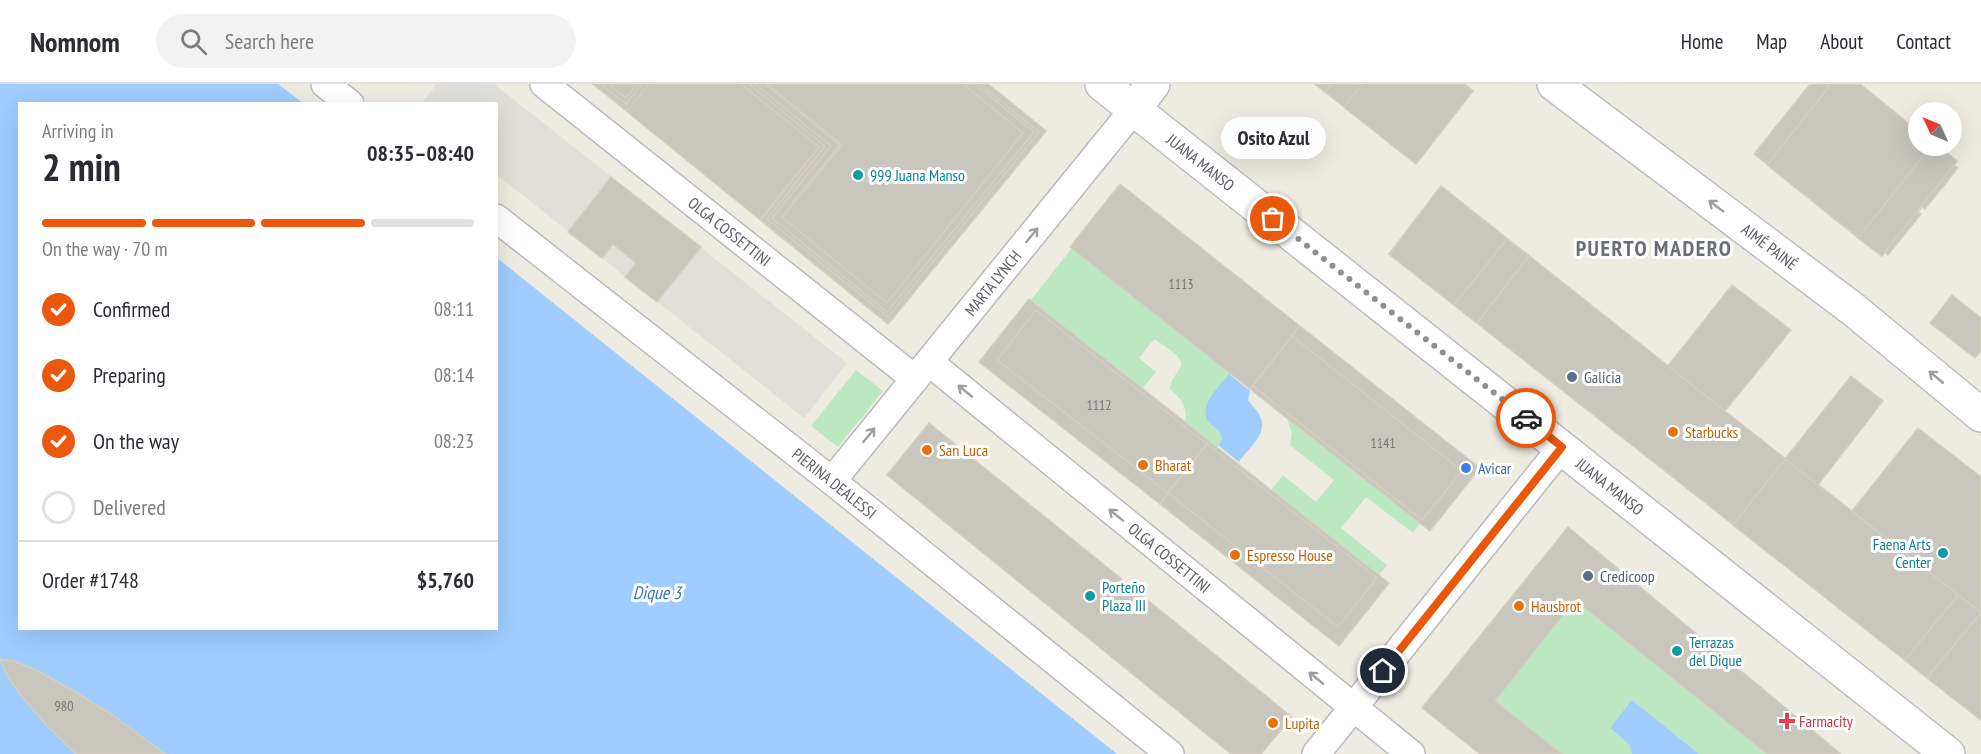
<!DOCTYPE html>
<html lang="en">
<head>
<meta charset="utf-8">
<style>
	body { margin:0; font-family:"PT Sans Narrow",sans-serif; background:#f2f2f3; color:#2b2b33; height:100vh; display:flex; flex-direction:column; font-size:22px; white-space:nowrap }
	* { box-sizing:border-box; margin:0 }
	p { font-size:20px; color:#7c7c81 }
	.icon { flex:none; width:33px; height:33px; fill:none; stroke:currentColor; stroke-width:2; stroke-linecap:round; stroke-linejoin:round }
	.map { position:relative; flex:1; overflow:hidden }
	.panel { position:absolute; left:18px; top:18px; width:480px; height:528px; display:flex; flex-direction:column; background:#fff; border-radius:0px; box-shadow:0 6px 24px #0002 }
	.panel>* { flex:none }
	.needle { width:39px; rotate:314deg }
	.fabs { position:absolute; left:1908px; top:18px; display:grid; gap:12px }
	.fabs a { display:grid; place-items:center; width:54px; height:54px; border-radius:50%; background:#fff; box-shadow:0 6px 24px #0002; font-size:30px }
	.pin { position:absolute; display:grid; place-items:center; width:51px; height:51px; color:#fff; margin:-26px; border:3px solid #fff; border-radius:50%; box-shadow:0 2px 6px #0007 }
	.courier { position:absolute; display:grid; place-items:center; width:60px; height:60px; margin:-30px; border:4px solid #ea580c; border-radius:50%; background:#fff; color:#222; box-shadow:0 2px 8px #0007 }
	.bubble { position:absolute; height:42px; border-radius:21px; background:#fff; box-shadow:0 6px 24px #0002; font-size:20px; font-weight:700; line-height:42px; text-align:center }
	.headline em { font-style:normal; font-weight:700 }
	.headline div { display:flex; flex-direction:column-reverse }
	.headline { display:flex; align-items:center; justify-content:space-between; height:102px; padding:0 24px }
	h1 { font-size:39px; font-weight:700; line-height:45px }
	.bar { display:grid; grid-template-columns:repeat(4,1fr); gap:9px 6px; align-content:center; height:72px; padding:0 24px }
	.bar i { height:8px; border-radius:4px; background:#e1e1e2 }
	.bar .current { background:#ea580c }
	.bar p { grid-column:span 4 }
	.line { display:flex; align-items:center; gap:15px; padding:0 24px; border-top:2px solid #e1e1e2 }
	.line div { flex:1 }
	ol { padding:0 24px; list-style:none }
	li { display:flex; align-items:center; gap:18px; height:66px }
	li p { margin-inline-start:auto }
	li .icon { padding:6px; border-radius:50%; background:#ea580c; color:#fff; stroke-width:4 }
	li:last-child { color:#7c7c81 }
	li i { width:33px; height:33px; border:3px solid #e1e1e2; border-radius:50% }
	header { display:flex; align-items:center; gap:36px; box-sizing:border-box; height:84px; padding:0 30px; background:#fff; border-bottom:2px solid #e1e1e2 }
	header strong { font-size:28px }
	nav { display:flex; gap:33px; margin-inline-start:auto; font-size:21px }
	.search { width:420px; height:54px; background:#f2f2f3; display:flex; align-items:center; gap:15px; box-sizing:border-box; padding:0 21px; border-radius:33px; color:#7c7c81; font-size:22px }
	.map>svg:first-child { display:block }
	.industrial { fill:#e1dfd9 }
	.green { fill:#bbe8c0 }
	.water { fill:#a0ccff }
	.building { fill:#c9c6be; stroke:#d3cfbf; stroke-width:1.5 }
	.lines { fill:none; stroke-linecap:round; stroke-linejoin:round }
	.street-casing { stroke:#b9bbc1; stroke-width:30 }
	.secondary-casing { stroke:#babdc4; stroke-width:36 }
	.street { stroke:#fff; stroke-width:27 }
	.secondary { stroke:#fff; stroke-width:33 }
	.oneway { stroke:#9c9ea1 }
	.done { stroke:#8e8f8f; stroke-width:6; stroke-dasharray:0 10.8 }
	.route { stroke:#ea580c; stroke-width:8 }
	.culture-dot { fill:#0f9aa8; stroke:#fff; stroke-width:2 }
	.service-dot { fill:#5c6f8a; stroke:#fff; stroke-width:2 }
	.food-dot { fill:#e8710a; stroke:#fff; stroke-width:2 }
	.shop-dot { fill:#3f7fe0; stroke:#fff; stroke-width:2 }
	.health-dot { fill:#e0444e; stroke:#fff; stroke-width:2 }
	.labels { text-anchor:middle; stroke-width:6; stroke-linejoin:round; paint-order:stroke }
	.number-label { font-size:14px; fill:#76777a }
	.street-label { font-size:16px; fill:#5a5d63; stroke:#fff }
	.culture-label { font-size:16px; fill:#0d838f; stroke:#fff; text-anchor:start }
	.service-label { font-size:16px; fill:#4e5e75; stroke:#fff; text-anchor:start }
	.food-label { font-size:16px; fill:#c56008; stroke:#fff; text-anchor:start }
	.shop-label { font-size:16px; fill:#366cbe; stroke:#fff; text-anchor:start }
	.health-label { font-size:16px; fill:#be3a42; stroke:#fff; text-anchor:start }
	.water-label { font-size:18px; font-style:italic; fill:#3a73ca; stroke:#fff }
	.district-label { font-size:22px; font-weight:bold; letter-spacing:1.5px; fill:#6b6f75; stroke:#fff }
</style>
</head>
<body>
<header>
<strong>Nomnom</strong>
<div class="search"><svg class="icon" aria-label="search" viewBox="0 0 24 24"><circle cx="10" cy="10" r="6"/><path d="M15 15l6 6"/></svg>Search here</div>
<nav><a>Home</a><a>Map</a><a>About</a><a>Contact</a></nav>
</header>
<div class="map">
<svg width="1981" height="670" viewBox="0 0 1981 670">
	<rect width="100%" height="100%" fill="#eeece1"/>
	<polygon class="industrial" points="437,0 494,0 847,279 804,334 497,91 496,20 421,20"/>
	<g class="green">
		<path d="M1072,164l159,125 -14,56 4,5 1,5 -5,8 -32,-26c3,-15 -4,-22 -15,-32 1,-11 7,-14 11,-23 4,-9 -20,-22 -27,-27l-15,19 17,14 -13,16 -112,-88z"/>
		<polygon points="856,286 883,307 838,363 811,342"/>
		<polygon points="1287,334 1420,439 1413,449 1366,413 1341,444 1387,481 1379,491 1271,406 1283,391 1316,418 1334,396 1290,361 1292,350"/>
		<polygon points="1575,516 1767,670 1699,670 1632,616 1632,670 1562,670 1495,617"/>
	</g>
	<g class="water">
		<polygon points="0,0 278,0 303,19 20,20 20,544 496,544 497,174 1117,670 0,670"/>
		<path d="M1229,290l21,17 -2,9c4,5 9,10 12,16 9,18 -12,32 -21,46l-21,-17 4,-6c-1,-8 -6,-10 -11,-15 -16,-16 8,-37 18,-50z"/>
		<polygon points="1632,616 1699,670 1632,670 1630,661 1610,644"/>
	</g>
	<g class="building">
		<polygon points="593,0 988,0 1046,47 888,240"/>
		<polygon points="594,0 649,0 627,27"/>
		<polygon points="601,0 642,0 626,20"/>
		<polygon points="608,0 637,0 626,14"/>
		<polygon points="741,0 988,0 1046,47 888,240 760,135 819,63"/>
		<polygon points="749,0 980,0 1039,48 888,233 767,135 825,62"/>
		<polygon points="755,0 975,0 1034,48 887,228 772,134 831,62"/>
		<polygon points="765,0 851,0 956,86 875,185 793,118 840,61"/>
		<polygon points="767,0 963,0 1023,49 887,219 782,133 842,61"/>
		<polygon points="1315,0 1464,0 1473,7 1416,80"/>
		<polygon points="1315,0 1332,0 1325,8"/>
		<polygon points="1362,0 1464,0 1473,7 1416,80 1344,23"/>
		<polygon points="1810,0 1860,0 1918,47 1918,62 1931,62 1858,154 1754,70"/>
		<polygon points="1831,0 1860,0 1918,47 1918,62 1937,62 1957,77 1882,172 1767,81"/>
		<polygon points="1931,62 1937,62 1957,77 1882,172 1858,154"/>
		<polygon points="807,78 761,136 760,135"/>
		<polygon points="1954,81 1958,84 1925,125 1922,123 1918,128 1921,130 1888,171 1885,168"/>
		<polygon points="611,93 701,163 657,218 625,193 636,179 613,160 602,174 568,148"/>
		<polygon points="1120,100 1300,242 1250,305 1070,163"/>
		<polygon points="1441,102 1725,327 1673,393 1389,170"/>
		<polygon points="1441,102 1507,155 1454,221 1389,170"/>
		<polygon points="1507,155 1529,172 1477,239 1454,221"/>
		<polygon points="1529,172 1958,511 1905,576 1477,239"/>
		<polygon points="1732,201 1791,246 1725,327 1668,282"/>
		<polygon points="1952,211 1981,234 1981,267 1975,274 1930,239"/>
		<polygon points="1029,215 1209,357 1160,420 979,278"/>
		<polygon points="1036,226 1207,360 1168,409 997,276"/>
		<polygon points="1300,242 1480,384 1430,447 1250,305"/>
		<polygon points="1292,252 1462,387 1422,436 1253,302"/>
		<polygon points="1851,292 1883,317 1818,401 1785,375"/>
		<polygon points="929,339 1292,633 1261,670 1231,670 887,391"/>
		<polygon points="1918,344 1981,393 1981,529 1852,427"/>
		<polygon points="1209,357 1389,499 1339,562 1160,420"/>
		<polygon points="1207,360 1377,494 1338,543 1168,409"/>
		<polygon points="1785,375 1981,529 1981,636 1733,441"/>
		<polygon points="1568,443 1841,670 1767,670 1575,516 1495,617 1562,670 1480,670 1422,624"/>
		<polygon points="1958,511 1981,529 1927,594 1905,576"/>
		<polygon points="1981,529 1981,636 1927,594"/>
		<polygon points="0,575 17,578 38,587 74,607 114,632 165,670 76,670 46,641 21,611 7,592"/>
	</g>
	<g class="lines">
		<defs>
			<g id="street">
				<polyline points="325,0 350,20"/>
				<path id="s1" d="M544,0l371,295"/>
				<path id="s2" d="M496,134l336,263 338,273"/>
				<path id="s3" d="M929,278l482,392"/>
				<path id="s4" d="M832,397l302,-372"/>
				<polyline points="1316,670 1562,363"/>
			</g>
			<g id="secondary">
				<path id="s5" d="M1102,0l846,670"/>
				<path id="s6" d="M1554,0l300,226 127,105"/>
				<polyline points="1134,25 1153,0"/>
			</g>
		</defs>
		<use href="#street" class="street-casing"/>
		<use href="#secondary" class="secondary-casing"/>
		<use href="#street" class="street"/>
		<use href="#secondary" class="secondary"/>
	</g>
	<defs><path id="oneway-shaft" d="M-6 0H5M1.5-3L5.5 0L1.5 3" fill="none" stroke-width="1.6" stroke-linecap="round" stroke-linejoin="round" transform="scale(1.5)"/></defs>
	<g class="oneway">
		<use href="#oneway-shaft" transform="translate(1716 122) rotate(-143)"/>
		<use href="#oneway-shaft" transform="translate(1032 151) rotate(-51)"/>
		<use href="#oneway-shaft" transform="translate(1936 293) rotate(-140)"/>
		<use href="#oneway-shaft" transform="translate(965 307) rotate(-141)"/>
		<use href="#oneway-shaft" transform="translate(869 351) rotate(-51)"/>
		<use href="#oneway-shaft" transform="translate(1116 431) rotate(-141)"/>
		<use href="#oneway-shaft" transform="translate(1316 594) rotate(-141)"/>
	</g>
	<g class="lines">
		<polyline class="done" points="1273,135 1526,334"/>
		<polyline class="route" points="1383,587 1562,363 1526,334"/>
	</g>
	<g class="culture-dot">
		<circle cx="858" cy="91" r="6"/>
		<circle cx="1943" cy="469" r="6"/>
		<circle cx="1090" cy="512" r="6"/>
		<circle cx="1677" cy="567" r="6"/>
	</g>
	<g class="service-dot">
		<circle cx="1572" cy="293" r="6"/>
		<circle cx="1588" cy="492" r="6"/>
	</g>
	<g class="food-dot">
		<circle cx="1673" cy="348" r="6"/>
		<circle cx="927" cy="366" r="6"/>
		<circle cx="1143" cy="381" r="6"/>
		<circle cx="1235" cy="471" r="6"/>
		<circle cx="1519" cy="522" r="6"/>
		<circle cx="1273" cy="639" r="6"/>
	</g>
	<circle class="shop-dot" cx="1466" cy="384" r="6"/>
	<path class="health-dot" d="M1784 628h6v6h6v6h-6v6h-6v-6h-6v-6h6z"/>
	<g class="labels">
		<g class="number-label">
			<text x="1181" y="205">1113</text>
			<text x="1099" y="326">1112</text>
			<text x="1383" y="364">1141</text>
			<text x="64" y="627">980</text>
		</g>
		<g class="street-label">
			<text dy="6" stroke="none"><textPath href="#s5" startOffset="126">JUANA MANSO</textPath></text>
			<text dy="6" stroke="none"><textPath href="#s1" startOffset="237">OLGA COSSETTINI</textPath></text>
			<text dy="6" stroke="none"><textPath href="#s6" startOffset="270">AIMÉ PAINÉ</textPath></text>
			<text dy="6" stroke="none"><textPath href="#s4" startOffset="255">MARTA LYNCH</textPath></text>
			<text dy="6" stroke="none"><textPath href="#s2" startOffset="430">PIERINA DEALESSI</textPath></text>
			<text dy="6" stroke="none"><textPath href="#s5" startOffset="648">JUANA MANSO</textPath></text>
			<text dy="6" stroke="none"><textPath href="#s3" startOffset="310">OLGA COSSETTINI</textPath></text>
		</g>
		<g class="culture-label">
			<text x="870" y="97">999 Juana Manso</text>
			<text x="1931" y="466" text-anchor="end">Faena Arts<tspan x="1931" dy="18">Center</tspan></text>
			<text x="1102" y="509">Porteño<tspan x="1102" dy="18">Plaza III</tspan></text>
			<text x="1689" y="564">Terrazas<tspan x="1689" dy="18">del Dique</tspan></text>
		</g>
		<g class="service-label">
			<text x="1584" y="299">Galicia</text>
			<text x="1600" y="498">Credicoop</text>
		</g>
		<g class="food-label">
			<text x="1685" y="354">Starbucks</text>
			<text x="939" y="372">San Luca</text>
			<text x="1155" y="387">Bharat</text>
			<text x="1247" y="477">Espresso House</text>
			<text x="1531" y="528">Hausbrot</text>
			<text x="1285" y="645">Lupita</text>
		</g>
		<g class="shop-label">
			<text x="1478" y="390">Avicar</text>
		</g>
		<g class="health-label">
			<text x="1799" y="643">Farmacity</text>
		</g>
		<g class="water-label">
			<text x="657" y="515">Dique 3</text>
		</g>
		<g class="district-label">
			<text x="1654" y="172">PUERTO MADERO</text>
		</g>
	</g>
</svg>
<div class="fabs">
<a><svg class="needle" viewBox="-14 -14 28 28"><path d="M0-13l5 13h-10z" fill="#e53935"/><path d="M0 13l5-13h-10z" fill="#7c7c81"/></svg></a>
</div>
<div class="pin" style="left:1273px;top:135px;background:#ea580c"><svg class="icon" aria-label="bag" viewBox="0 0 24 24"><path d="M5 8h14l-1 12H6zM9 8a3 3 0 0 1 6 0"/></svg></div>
<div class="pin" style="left:1383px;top:587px;background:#1f2937"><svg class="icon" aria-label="home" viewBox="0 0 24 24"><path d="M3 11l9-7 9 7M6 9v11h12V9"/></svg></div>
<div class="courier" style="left:1526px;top:334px"><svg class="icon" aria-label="car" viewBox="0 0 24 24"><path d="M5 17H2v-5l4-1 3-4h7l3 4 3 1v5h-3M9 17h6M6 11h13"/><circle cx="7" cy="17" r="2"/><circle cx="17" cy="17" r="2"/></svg></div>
<div class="bubble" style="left:1221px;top:33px;width:105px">Osito Azul</div>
<section class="panel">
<div class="headline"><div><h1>2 min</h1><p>Arriving in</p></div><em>08:35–08:40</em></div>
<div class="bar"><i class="current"></i><i class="current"></i><i class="current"></i><i></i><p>On the way · 70 m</p></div>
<ol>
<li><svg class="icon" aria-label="check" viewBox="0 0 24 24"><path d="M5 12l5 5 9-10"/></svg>Confirmed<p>08:11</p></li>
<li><svg class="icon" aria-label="check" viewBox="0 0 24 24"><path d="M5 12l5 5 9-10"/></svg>Preparing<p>08:14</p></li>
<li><svg class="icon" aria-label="check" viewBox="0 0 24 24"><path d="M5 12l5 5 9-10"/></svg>On the way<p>08:23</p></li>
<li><i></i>Delivered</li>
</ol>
<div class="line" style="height:78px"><div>Order #1748</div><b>$5,760</b></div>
</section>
</div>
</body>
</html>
